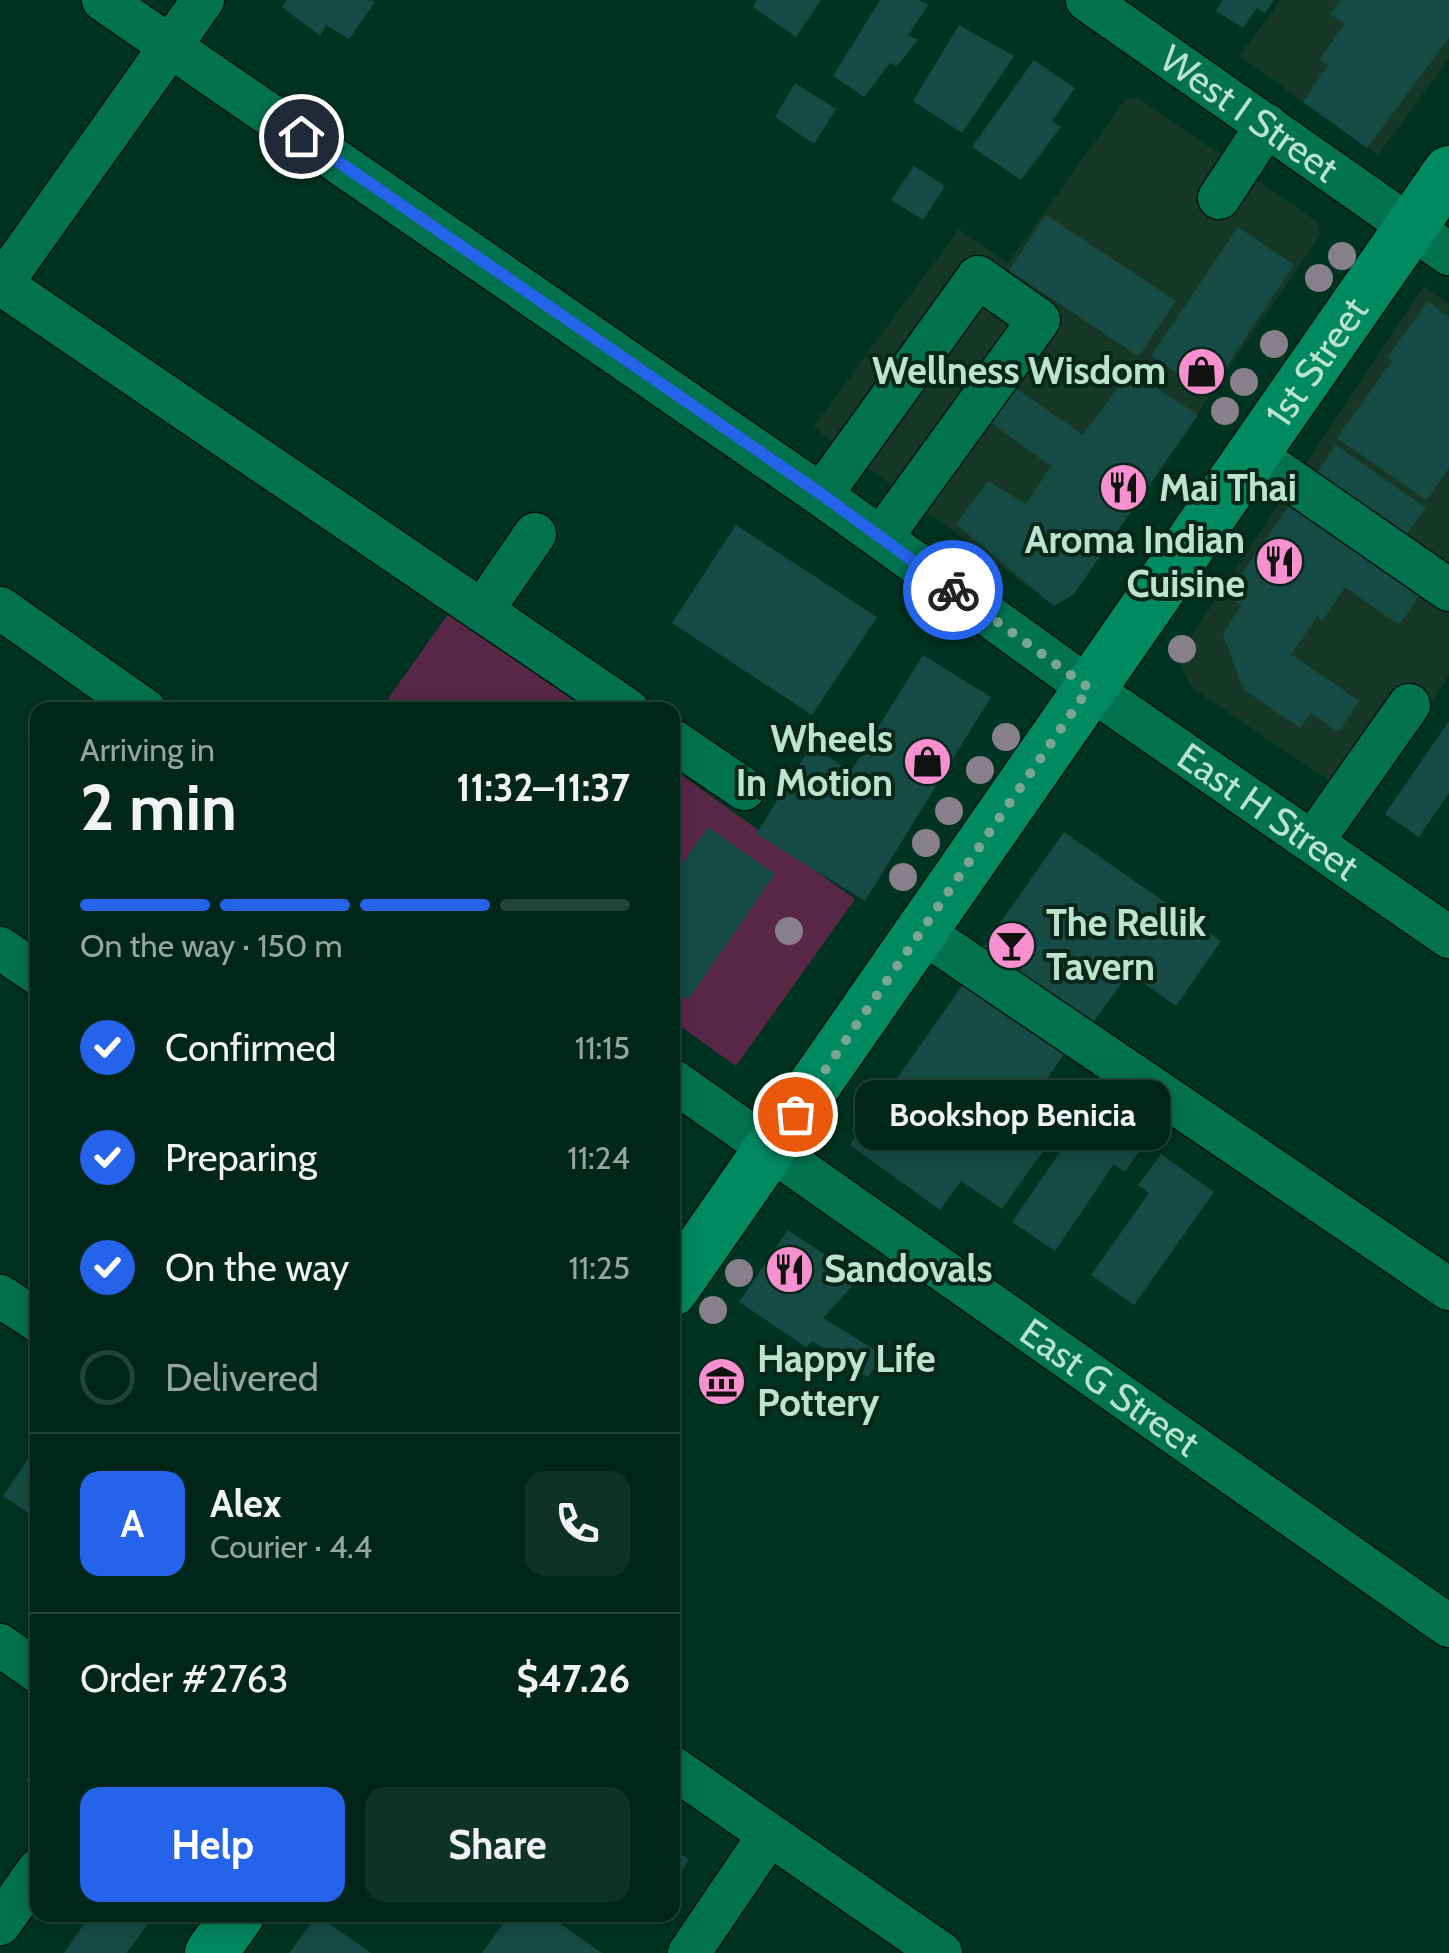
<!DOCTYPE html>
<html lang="en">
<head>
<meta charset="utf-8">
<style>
	body { margin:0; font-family:Cabin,sans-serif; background:#0e3226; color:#f1f3f6; height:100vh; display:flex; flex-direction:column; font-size:38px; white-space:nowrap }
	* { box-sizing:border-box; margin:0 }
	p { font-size:32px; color:#95a5a2 }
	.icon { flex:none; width:55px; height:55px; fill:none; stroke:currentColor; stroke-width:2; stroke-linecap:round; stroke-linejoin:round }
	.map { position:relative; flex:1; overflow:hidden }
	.sheet { position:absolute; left:30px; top:702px; width:650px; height:1220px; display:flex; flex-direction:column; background:#002619; border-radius:20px; box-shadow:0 5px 25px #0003,0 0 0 2px #224338 }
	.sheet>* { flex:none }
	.pin { position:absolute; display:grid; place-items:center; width:85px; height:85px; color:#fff; margin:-42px; border:5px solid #fff; border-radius:50%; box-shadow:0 2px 10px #0007 }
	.courier { position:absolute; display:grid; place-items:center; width:100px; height:100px; margin:-50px; border:8px solid #2563eb; border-radius:50%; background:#fff; color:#222; box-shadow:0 2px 12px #0007 }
	.bubble { position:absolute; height:70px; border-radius:20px; background:#002619; box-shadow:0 5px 25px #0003,0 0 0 2px #224338; font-size:32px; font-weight:800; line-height:70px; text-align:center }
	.headline em { font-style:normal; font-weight:800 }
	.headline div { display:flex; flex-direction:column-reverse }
	.headline { display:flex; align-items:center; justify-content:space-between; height:170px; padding:0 50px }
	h1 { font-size:65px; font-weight:800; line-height:75px }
	.bar { display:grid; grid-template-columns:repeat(4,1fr); gap:15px 10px; align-content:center; height:120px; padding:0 50px }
	.bar i { height:12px; border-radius:8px; background:#224338 }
	.bar .current { background:#2563eb }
	.bar p { grid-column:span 4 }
	.line { display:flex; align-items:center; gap:25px; padding:0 50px; border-top:2px solid #224338 }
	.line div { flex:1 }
	.round { display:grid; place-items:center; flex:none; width:105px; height:105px; border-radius:20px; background:#0e3226 }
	ol { padding:0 50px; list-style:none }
	li { display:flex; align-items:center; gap:30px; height:110px }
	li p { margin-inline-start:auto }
	li .icon { padding:10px; border-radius:50%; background:#2563eb; color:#fff; stroke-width:4 }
	li:last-child { color:#95a5a2 }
	li i { width:55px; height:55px; border:5px solid #224338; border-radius:50% }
	.primary-button { display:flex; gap:20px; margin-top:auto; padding:20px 50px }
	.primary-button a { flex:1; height:115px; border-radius:20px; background:#2563eb; color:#fff; font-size:40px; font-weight:800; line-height:115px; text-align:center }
	.primary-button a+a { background:#0e3226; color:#f1f3f6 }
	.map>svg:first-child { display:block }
	.built { fill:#173729 }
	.green { fill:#592847 }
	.building { fill:#164c45 }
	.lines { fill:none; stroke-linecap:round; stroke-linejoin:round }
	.minor-casing { stroke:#00180d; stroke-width:45 }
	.major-casing { stroke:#00180d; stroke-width:55 }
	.minor { stroke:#03734f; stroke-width:42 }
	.major { stroke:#018960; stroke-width:52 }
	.tree { fill:#877f89 }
	.done { stroke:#79a692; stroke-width:10; stroke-dasharray:0 18 }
	.route { stroke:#2563eb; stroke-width:12 }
	.labels { text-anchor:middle; stroke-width:8; stroke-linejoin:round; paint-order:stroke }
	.street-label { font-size:38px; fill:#bae4cf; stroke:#09261a }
	.poi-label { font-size:38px; font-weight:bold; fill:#bae4cf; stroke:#09261a; text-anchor:start }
</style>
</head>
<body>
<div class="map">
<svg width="1449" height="1953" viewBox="0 0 1449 1953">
	<rect width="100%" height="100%" fill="#003321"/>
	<g class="built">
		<polygon points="1281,0 1449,0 1449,59 1378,155 1239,56"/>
		<polygon points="1127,97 1140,99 1319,223 1320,236 1074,594 1054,606 813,427 959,229 1008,263"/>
		<polygon points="1424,286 1449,303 1449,675 1365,805 1192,688 1177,658"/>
	</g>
	<g class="green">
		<polygon points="449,613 587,710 380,710"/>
		<polygon points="673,769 855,899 736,1066 673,1021"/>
	</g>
	<g class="building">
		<polygon points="287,0 371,0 375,2 349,39 326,25 320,36 282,7"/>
		<polygon points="757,0 821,0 796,37 753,7"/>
		<polygon points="880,0 919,0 928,5 908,36 919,39 897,66 890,63 864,97 833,76"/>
		<polygon points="1223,0 1274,0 1265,13 1257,8 1243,28 1216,11"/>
		<polygon points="1340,0 1449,0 1449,38 1367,148 1303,102 1328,65 1319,60 1345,24 1330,14"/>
		<polygon points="959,25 1014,56 962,133 913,101"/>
		<polygon points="1034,60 1075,88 1052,121 1061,127 1021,180 972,147"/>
		<polygon points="795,83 836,109 814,144 775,117"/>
		<polygon points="914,166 945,186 923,220 891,200"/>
		<polygon points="1046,215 1176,301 1138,356 1009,270"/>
		<polygon points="1238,227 1294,265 1208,394 1151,356"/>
		<polygon points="1428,301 1449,317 1449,468 1426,500 1337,438 1392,361 1387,358"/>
		<polygon points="1130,371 1198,415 1074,594 1054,606 956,524 988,481 1026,504 1051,466 991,423 1017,389 1083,435"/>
		<polygon points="1336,445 1426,508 1406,535 1317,473"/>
		<polygon points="1298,505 1422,591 1399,625 1345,587 1322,621 1317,616 1291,654 1359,701 1338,732 1311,713 1300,728 1243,689 1223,634 1241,606 1230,596 1231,590 1288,507"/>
		<polygon points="736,525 877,617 812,715 672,623"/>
		<polygon points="923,655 991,697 865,901 756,834 811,746 851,771"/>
		<polygon points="1449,721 1449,793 1419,837 1385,814"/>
		<polygon points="672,781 683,788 672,803"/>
		<polygon points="708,827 775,874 688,1000 672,989 672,878"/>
		<polygon points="1064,832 1221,941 1176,1006 1129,973 1092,1024 983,947"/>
		<polygon points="969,976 1070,1045 1042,1087 1072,1110 1002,1209 961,1181 940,1210 850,1145"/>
		<polygon points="1092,1105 1146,1141 1125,1172 1114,1164 1055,1251 1012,1222"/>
		<polygon points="1161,1154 1214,1192 1134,1305 1091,1275 1149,1193 1138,1185"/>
		<polygon points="788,1230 860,1278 823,1318 883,1355 868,1377 812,1341 806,1347 739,1302"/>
		<polygon points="38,1444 38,1519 3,1496"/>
		<polygon points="38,1763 38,1788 26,1780"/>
		<polygon points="672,1848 689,1860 672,1884"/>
		<polygon points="90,1915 154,1915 127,1953 64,1953"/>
		<polygon points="317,1915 371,1953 289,1953"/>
		<polygon points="509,1915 548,1915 602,1953 482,1953"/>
	</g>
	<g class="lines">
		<defs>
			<g id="minor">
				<path id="s1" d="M103,0l718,495 268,193 360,249"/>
				<path id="s2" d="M1087,0l362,254"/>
				<polyline points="1219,198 1267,125"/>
				<polyline points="1,284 628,710"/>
				<polyline points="0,286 203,0"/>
				<polyline points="1253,454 1449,590"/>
				<polyline points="821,495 978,277 1039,320 881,538"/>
				<polyline points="0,608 145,710"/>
				<polyline points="482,611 535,534"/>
				<polyline points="672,740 744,789"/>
				<polyline points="1313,841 1409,705"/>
				<polyline points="921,931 1449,1289"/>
				<polyline points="0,948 38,974"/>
				<path id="s3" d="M672,1080l777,546"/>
				<polyline points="0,1296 38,1321"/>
				<polyline points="0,1645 38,1672"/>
				<polyline points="672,1767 941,1953"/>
				<polyline points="0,1924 38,1870"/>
				<polyline points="689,1953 769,1835"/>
			</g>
			<g id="major">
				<path id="s4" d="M672,1290l777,-1118"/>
				<polyline points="211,1953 238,1915"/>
			</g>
		</defs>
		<use href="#minor" class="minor-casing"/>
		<use href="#major" class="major-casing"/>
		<use href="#minor" class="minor"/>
		<use href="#major" class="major"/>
	</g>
	<g class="tree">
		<circle cx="1342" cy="256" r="14"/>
		<circle cx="1319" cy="278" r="14"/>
		<circle cx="1274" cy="344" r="14"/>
		<circle cx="1244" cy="382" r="14"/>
		<circle cx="1225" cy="411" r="14"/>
		<circle cx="1182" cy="649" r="14"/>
		<circle cx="1006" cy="737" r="14"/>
		<circle cx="980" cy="770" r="14"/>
		<circle cx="949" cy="811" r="14"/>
		<circle cx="926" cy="843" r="14"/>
		<circle cx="903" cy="877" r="14"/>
		<circle cx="789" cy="931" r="14"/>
		<circle cx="739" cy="1273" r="14"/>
		<circle cx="713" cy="1310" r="14"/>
	</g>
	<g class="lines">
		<polyline class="done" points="795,1114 1089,688 953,590"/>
		<polyline class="route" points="301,136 821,494 953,590"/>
	</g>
	<defs>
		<symbol id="shop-disc" viewBox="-11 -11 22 22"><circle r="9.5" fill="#f690cf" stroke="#09261a"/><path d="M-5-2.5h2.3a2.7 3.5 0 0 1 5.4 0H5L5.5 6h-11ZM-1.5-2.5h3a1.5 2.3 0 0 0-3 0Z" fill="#111"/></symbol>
		<symbol id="restaurant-disc" viewBox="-11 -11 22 22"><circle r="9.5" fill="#f690cf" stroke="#09261a"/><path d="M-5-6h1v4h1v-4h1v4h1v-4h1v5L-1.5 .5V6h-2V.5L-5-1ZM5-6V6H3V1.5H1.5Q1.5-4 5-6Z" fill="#111"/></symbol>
		<symbol id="bar-disc" viewBox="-11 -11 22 22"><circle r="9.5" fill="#f690cf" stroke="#09261a"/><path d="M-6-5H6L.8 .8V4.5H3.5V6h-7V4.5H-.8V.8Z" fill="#111"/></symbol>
		<symbol id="museum-disc" viewBox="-11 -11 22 22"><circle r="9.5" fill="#f690cf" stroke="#09261a"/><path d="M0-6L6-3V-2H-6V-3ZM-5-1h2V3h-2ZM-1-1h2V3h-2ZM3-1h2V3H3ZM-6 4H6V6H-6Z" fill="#111"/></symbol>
	</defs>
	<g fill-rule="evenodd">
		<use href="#shop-disc" x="1174" y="344" width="55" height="55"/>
		<use href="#restaurant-disc" x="1096" y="460" width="55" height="55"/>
		<use href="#restaurant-disc" x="1252" y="534" width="55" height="55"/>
		<use href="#shop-disc" x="900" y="734" width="55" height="55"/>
		<use href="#bar-disc" x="984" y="918" width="55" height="55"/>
		<use href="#restaurant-disc" x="762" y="1242" width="55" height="55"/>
		<use href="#museum-disc" x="694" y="1354" width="55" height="55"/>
	</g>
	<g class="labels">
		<g class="street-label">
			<text dy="13" stroke="none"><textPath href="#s2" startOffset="198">West I Street</textPath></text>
			<text dy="13" stroke="none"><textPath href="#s4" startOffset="1130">1st Street</textPath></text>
			<text dy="13" stroke="none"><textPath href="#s1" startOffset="1420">East H Street</textPath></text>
			<text dy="13" stroke="none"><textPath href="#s3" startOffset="535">East G Street</textPath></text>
		</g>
		<g class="poi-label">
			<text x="1166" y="384" text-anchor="end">Wellness Wisdom</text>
			<text x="1159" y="501">Mai Thai</text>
			<text x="1245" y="553" text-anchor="end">Aroma Indian<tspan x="1245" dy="44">Cuisine</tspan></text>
			<text x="893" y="752" text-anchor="end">Wheels<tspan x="893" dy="44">In Motion</tspan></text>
			<text x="1046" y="936">The Rellik<tspan x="1046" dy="44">Tavern</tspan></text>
			<text x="824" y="1282">Sandovals</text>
			<text x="757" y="1372">Happy Life<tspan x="757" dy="44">Pottery</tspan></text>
		</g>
	</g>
</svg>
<div class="pin" style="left:795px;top:1114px;background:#ea580c"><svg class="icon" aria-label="bag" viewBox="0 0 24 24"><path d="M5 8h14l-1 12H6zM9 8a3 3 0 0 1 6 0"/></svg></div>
<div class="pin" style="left:301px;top:136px;background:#1f2937"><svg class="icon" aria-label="home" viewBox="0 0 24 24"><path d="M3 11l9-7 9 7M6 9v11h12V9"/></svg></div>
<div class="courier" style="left:953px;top:590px"><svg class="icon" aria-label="bike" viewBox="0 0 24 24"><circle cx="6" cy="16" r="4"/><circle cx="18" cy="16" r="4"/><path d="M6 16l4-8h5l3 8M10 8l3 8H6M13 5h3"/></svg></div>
<div class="bubble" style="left:855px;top:1080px;width:315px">Bookshop Benicia</div>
<section class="sheet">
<div class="headline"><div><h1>2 min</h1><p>Arriving in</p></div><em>11:32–11:37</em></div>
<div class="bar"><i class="current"></i><i class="current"></i><i class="current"></i><i></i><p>On the way · 150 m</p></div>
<ol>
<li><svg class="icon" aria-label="check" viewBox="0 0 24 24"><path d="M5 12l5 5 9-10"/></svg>Confirmed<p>11:15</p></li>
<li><svg class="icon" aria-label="check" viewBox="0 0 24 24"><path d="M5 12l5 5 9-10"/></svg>Preparing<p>11:24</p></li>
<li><svg class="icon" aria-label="check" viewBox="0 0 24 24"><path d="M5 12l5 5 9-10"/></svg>On the way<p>11:25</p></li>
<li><i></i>Delivered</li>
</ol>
<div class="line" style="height:180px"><b class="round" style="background:#2563eb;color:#fff">A</b><div><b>Alex</b><p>Courier · 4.4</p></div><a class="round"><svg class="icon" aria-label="phone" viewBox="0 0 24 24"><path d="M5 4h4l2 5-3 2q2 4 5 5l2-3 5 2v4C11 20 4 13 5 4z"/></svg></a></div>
<div class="line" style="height:130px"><div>Order #2763</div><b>$47.26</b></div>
<div class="primary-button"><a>Help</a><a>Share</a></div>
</section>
</div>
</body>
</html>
